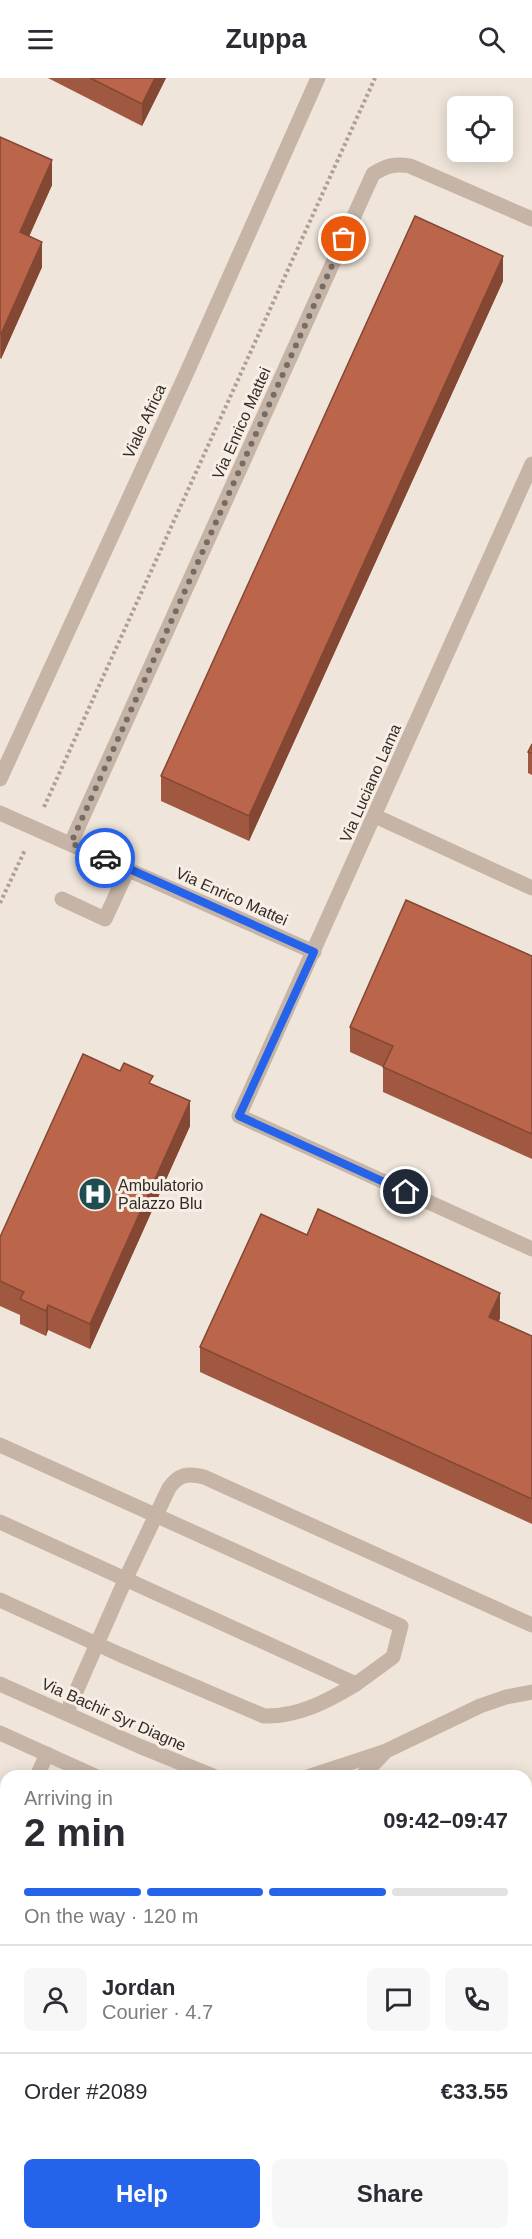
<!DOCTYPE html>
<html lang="en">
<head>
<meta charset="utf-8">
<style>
	body { margin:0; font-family:Arial,sans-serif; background:#f7f7f7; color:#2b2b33; height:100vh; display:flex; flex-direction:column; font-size:22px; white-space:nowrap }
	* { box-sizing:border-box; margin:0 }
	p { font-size:20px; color:#7c7c81 }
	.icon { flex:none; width:33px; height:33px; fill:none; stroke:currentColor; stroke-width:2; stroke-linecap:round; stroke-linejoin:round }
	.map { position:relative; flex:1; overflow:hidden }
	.drawer { position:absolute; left:0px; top:1692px; width:532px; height:470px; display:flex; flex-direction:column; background:#fff; border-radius:18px 18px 0 0; box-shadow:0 3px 15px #0003 }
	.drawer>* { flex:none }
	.tools { position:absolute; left:447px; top:18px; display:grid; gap:12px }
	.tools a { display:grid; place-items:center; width:66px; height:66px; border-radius:9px; background:#fff; box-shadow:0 3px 15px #0003; font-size:30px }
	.pin { position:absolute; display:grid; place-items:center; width:51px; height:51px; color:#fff; margin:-26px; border:3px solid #fff; border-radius:50%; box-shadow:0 2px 6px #0007 }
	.courier { position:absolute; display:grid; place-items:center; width:60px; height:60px; margin:-30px; border:4px solid #2563eb; border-radius:50%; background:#fff; color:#222; box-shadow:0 2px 8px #0007 }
	.overview em { font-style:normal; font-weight:700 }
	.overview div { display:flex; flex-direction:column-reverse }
	.overview { display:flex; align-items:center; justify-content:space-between; height:102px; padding:0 24px }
	h1 { font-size:39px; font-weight:700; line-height:45px }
	.bar { display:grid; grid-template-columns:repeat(4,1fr); gap:9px 6px; align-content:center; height:72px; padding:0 24px }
	.bar i { height:8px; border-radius:4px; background:#e1e1e2 }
	.bar .current { background:#2563eb }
	.bar p { grid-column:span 4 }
	.line { display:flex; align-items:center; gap:15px; padding:0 24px; border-top:2px solid #e1e1e2 }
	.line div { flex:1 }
	.round { display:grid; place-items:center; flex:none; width:63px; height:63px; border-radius:9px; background:#f7f7f7 }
	.cta { display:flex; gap:12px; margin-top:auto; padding:12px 24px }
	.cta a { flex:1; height:69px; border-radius:9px; background:#2563eb; color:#fff; font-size:24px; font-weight:700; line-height:69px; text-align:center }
	.cta a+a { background:#f7f7f7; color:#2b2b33 }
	header { display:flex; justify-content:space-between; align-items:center; height:78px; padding:0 24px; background:#fff; font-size:27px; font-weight:700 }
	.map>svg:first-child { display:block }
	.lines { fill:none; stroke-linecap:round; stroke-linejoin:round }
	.path { stroke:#b19f91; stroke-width:4; stroke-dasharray:3 3; stroke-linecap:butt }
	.service { stroke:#c6b5a7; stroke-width:15 }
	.minor { stroke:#c6b5a7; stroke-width:15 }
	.tertiary { stroke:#c6b5a7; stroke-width:15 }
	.wall { fill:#a15840 }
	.shaded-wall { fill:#834734 }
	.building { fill:#bb664b; stroke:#834734; stroke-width:1.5 }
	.done { stroke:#756c66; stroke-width:6; stroke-dasharray:0 10.8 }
	.route { stroke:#2563eb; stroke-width:8 }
	.labels { text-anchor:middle; stroke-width:6; stroke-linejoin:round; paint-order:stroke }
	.street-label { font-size:16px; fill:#332b27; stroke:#f7efe5 }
	.poi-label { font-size:16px; fill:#332b27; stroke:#f7efe5; text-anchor:start }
</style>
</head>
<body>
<header><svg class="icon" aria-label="menu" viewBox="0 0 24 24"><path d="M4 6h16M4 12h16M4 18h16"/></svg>Zuppa<svg class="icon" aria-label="search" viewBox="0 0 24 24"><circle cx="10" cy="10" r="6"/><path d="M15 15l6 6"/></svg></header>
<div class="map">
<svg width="532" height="2161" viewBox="0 0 532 2161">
	<rect width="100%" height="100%" fill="#efe5da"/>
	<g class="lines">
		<g class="path">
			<polyline points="44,729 375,0"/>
			<polyline points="0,825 25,772"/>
		</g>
		<g class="service">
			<polyline points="62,821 105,841 128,791"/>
			<polyline points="0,1367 401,1548 393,1579 356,1606"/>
			<path d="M0,1444l356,162c-28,17 -58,33 -92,32l-143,-61 -121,-55"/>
			<path d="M67,1634l59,-134 43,-90c10,-14 19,-15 35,-11l328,148"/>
			<polyline points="37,1698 47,1676"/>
			<polyline points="0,1742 6,1745"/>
			<polyline points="0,1780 6,1767"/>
			<polyline points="0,1817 6,1820"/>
			<polyline points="0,1895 6,1898"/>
		</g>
		<g class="minor">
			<polyline points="532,386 239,1038 532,1171"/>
			<polyline points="0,735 314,874"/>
			<polyline points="375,738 532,810"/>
			<path d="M71,765l302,-669c13,-8 22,-11 37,-8l122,53"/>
			<polyline points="0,1606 139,1668 213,1698"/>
			<polyline points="0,1655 95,1698"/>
			<polyline points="310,1698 383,1674"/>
			<polyline points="362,1698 386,1673 480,1628 506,1619 532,1614"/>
			<polyline points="526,2149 532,2151"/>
		</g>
		<polyline class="tertiary" points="0,701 187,294 318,0"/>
	</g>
	<g class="wall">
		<polygon points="48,0 166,0 142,48"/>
		<polygon points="0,59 52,107 29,158 42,189 1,281 0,280"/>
		<polygon points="503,203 249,763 161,723 161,698"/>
		<polygon points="532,666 532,697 528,695 528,674"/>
		<polygon points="532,878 532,1081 383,1014 383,989 350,974 350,949"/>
		<polygon points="153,1007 190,1048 90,1271 48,1252 46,1258 20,1246 20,1237 0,1228 0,1159"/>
		<polygon points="307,1157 500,1240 499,1243 532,1258 532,1446 200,1294 200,1269"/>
		<polygon points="532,1878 532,1904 527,1899 527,1883"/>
	</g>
	<g class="shaded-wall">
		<polygon points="155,0 166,0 142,48 142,26"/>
		<polygon points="52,82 52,107 20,179 20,154"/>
		<polygon points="42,164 42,189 1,281 1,256"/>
		<polygon points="503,178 503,203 249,763 249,738"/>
		<polygon points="190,1023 190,1048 90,1271 90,1246"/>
		<polygon points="500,1215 500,1240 489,1264 489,1239"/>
		<polygon points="48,1227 48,1252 46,1258 46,1233"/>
	</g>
	<g class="building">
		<polygon points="90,0 155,0 142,26"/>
		<polygon points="0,59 52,82 20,154 42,164 1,256 0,255"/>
		<polygon points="415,138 503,178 249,738 161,698"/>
		<polygon points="532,666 532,675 528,674"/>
		<polygon points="406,822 532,878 532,1056 383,989 393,968 350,949"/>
		<polygon points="83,976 120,993 124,985 153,998 149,1005 190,1023 90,1246 48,1227 46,1233 20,1221 24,1214 0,1203 0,1159"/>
		<polygon points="318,1131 500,1215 489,1239 532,1258 532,1421 200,1269 261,1136 307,1157"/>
		<polygon points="532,1878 532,1888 527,1883"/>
	</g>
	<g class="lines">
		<polyline class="done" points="105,780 71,765 344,161"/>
		<polyline class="route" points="105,780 314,874 239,1038 406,1114"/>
	</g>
	<defs>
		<symbol id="hospital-disc" viewBox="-11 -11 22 22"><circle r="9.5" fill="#204d51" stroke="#f7efe5"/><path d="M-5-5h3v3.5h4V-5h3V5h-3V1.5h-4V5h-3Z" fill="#fff"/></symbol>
	</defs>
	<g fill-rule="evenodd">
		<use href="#hospital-disc" x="76" y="1097" width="38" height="38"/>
	</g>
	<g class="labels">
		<g class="street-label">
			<text transform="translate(144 343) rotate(-65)" y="6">Viale Africa</text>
			<text transform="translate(241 345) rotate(-66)" y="6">Via Enrico Mattei</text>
			<text transform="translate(370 705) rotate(-66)" y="6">Via Luciano Lama</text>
			<text transform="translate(232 818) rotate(24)" y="6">Via Enrico Mattei</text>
			<text transform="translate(114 1636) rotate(24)" y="6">Via Bachir Syr Diagne</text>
		</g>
		<g class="poi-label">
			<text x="118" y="1113">Ambulatorio<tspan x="118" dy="18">Palazzo Blu</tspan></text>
		</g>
	</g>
</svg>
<div class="tools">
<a><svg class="icon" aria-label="locate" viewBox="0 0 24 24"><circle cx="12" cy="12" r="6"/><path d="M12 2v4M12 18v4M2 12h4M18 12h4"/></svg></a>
</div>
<div class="pin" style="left:344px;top:161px;background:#ea580c"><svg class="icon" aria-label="bag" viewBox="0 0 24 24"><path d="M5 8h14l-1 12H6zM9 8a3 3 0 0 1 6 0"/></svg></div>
<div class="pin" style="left:406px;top:1114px;background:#1f2937"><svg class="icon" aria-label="home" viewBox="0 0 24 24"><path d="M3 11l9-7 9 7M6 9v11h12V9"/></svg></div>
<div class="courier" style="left:105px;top:780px"><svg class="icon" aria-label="car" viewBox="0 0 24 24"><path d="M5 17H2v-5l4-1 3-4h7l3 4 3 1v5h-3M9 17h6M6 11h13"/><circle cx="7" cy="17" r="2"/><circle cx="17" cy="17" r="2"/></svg></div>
<section class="drawer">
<div class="overview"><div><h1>2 min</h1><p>Arriving in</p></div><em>09:42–09:47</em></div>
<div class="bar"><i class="current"></i><i class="current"></i><i class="current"></i><i></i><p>On the way · 120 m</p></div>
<div class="line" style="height:108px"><a class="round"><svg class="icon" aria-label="person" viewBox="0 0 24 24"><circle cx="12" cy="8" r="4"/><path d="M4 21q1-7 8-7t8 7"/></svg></a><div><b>Jordan</b><p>Courier · 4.7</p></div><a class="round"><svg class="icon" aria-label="chat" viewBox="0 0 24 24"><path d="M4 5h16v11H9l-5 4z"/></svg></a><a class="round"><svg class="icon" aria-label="phone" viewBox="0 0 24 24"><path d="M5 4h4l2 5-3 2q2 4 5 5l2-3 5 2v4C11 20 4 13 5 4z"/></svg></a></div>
<div class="line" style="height:78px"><div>Order #2089</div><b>€33.55</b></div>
<div class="cta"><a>Help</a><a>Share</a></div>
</section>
</div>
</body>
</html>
